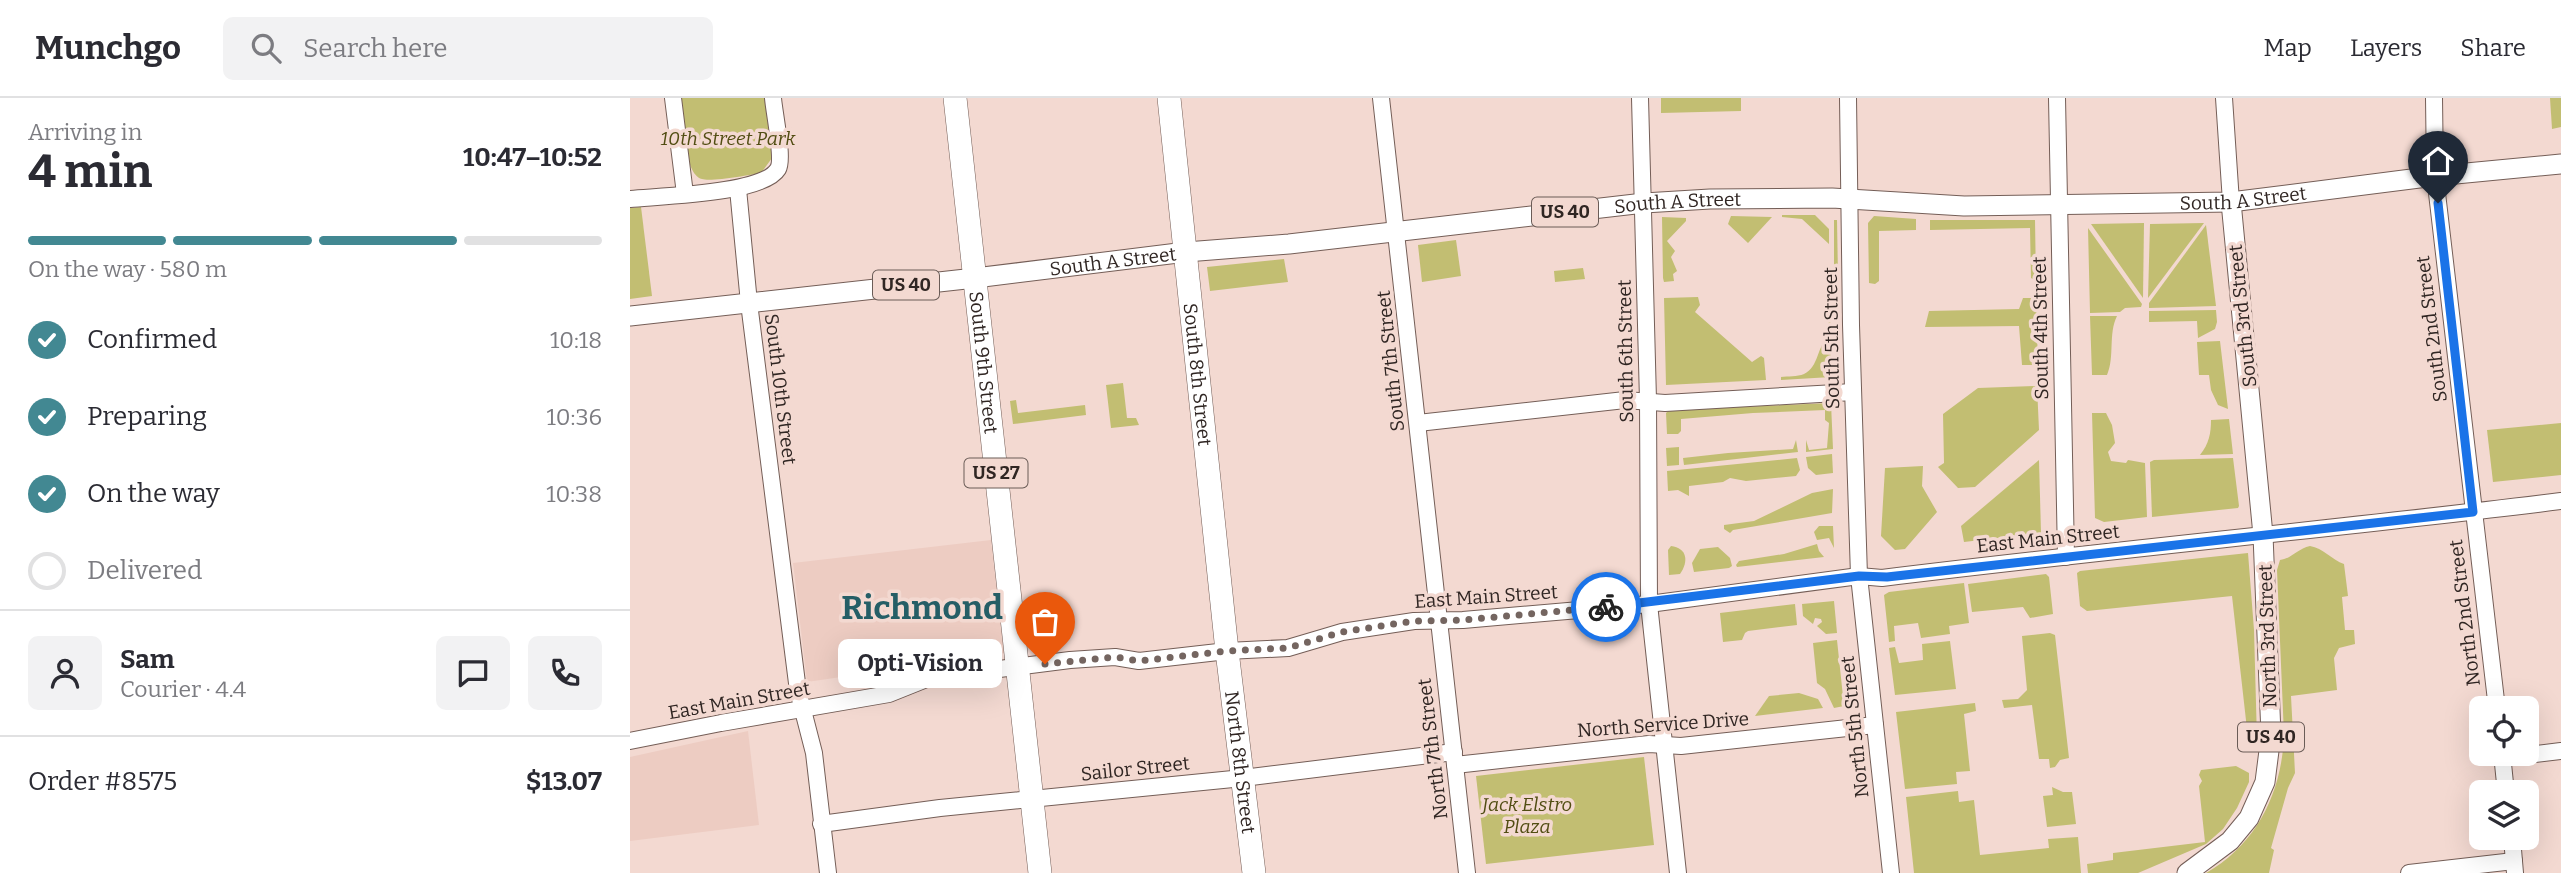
<!DOCTYPE html>
<html lang="en">
<head>
<meta charset="utf-8">
<style>
	body { margin:0; font-family:Bitter,serif; background:#f2f2f3; color:#2b2b33; height:100vh; display:flex; flex-direction:column; font-size:26px; white-space:nowrap }
	* { box-sizing:border-box; margin:0 }
	p { font-size:23px; color:#7c7c81 }
	.icon { flex:none; width:38px; height:38px; fill:none; stroke:currentColor; stroke-width:2; stroke-linecap:round; stroke-linejoin:round }
	.map { position:relative; flex:1; overflow:hidden }
	.details { display:flex; flex-direction:column; background:#fff; width:630px }
	.details>* { flex:none }
	.buttons { position:absolute; left:1839px; top:598px; display:grid; gap:14px }
	.buttons a { display:grid; place-items:center; width:70px; height:70px; border-radius:10px; background:#fff; box-shadow:0 7px 28px #0002; font-size:35px }
	.pin { position:absolute; display:grid; place-items:center; width:60px; height:60px; color:#fff; margin:-72px -30px; border-radius:50% 50% 50% 0; rotate:-45deg; box-shadow:0 0 7px #0007 }
	.pin .icon { rotate:45deg }
	.courier { position:absolute; display:grid; place-items:center; width:70px; height:70px; margin:-35px; border:5px solid #1a73e8; border-radius:50%; background:#fff; color:#222; box-shadow:0 2px 9px #0007 }
	.bubble { position:absolute; height:49px; border-radius:10px; background:#fff; box-shadow:0 7px 28px #0002; font-size:23px; font-weight:700; line-height:49px; text-align:center }
	.overview em { font-style:normal; font-weight:700 }
	.overview div { display:flex; flex-direction:column-reverse }
	.overview { display:flex; align-items:center; justify-content:space-between; height:119px; padding:0 28px }
	h1 { font-size:46px; font-weight:700; line-height:52px }
	.bar { display:grid; grid-template-columns:repeat(4,1fr); gap:10px 7px; align-content:center; height:84px; padding:0 28px }
	.bar i { height:9px; border-radius:5px; background:#e1e1e2 }
	.bar .active { background:#428892 }
	.bar p { grid-column:span 4 }
	.line { display:flex; align-items:center; gap:18px; padding:0 28px; border-top:2px solid #e1e1e2 }
	.line div { flex:1 }
	.round { display:grid; place-items:center; flex:none; width:74px; height:74px; border-radius:10px; background:#f2f2f3 }
	ol { padding:0 28px; list-style:none }
	li { display:flex; align-items:center; gap:21px; height:77px }
	li p { margin-inline-start:auto }
	li .icon { padding:7px; border-radius:50%; background:#428892; color:#fff; stroke-width:4 }
	li:last-child { color:#7c7c81 }
	li i { width:38px; height:38px; border:4px solid #e1e1e2; border-radius:50% }
	header { display:flex; align-items:center; gap:42px; box-sizing:border-box; height:98px; padding:0 35px; background:#fff; border-bottom:2px solid #e1e1e2 }
	header strong { font-size:33px }
	nav { display:flex; gap:38px; margin-inline-start:auto; font-size:24px }
	.search { width:490px; height:63px; background:#f2f2f3; display:flex; align-items:center; gap:18px; box-sizing:border-box; padding:0 24px; border-radius:10px; color:#7c7c81; font-size:26px }
	main { display:flex; flex:1; min-height:0 }
	.map>svg:first-child { display:block }
	.built { fill:#edccc2 }
	.green { fill:#c2be72 }
	.lines { fill:none; stroke-linecap:round; stroke-linejoin:round }
	.minor-casing { stroke:#745e57; stroke-width:18 }
	.major-casing { stroke:#745e57; stroke-width:21 }
	.highway-casing { stroke:#745e57; stroke-width:24 }
	.minor { stroke:#fff; stroke-width:16 }
	.major { stroke:#fff; stroke-width:19 }
	.highway { stroke:#fff; stroke-width:23 }
	.done { stroke:#746560; stroke-width:7; stroke-dasharray:0 12.6 }
	.route { stroke:#1a73e8; stroke-width:9 }
	.labels { text-anchor:middle; stroke-width:7; stroke-linejoin:round; paint-order:stroke }
	.shield { fill:#f3d9d1; stroke:#6a5c57; stroke-width:2 }
	.shield-label { font-size:18px; font-weight:bold; fill:#302623 }
	.park-label { font-size:19px; font-style:italic; fill:#514d12; stroke:#f3d9d1 }
	.street-label { font-size:19px; fill:#302623; stroke:#f3d9d1 }
	.town-label { font-size:33px; font-weight:bold; fill:#255e66; stroke:#f3d9d1 }
</style>
</head>
<body>
<header>
<strong>Munchgo</strong>
<div class="search"><svg class="icon" aria-label="search" viewBox="0 0 24 24"><circle cx="10" cy="10" r="6"/><path d="M15 15l6 6"/></svg>Search here</div>
<nav><a>Map</a><a>Layers</a><a>Share</a></nav>
</header>
<main>
<section class="details">
<div class="overview"><div><h1>4 min</h1><p>Arriving in</p></div><em>10:47–10:52</em></div>
<div class="bar"><i class="active"></i><i class="active"></i><i class="active"></i><i></i><p>On the way · 580 m</p></div>
<ol>
<li><svg class="icon" aria-label="check" viewBox="0 0 24 24"><path d="M5 12l5 5 9-10"/></svg>Confirmed<p>10:18</p></li>
<li><svg class="icon" aria-label="check" viewBox="0 0 24 24"><path d="M5 12l5 5 9-10"/></svg>Preparing<p>10:36</p></li>
<li><svg class="icon" aria-label="check" viewBox="0 0 24 24"><path d="M5 12l5 5 9-10"/></svg>On the way<p>10:38</p></li>
<li><i></i>Delivered</li>
</ol>
<div class="line" style="height:126px"><a class="round"><svg class="icon" aria-label="person" viewBox="0 0 24 24"><circle cx="12" cy="8" r="4"/><path d="M4 21q1-7 8-7t8 7"/></svg></a><div><b>Sam</b><p>Courier · 4.4</p></div><a class="round"><svg class="icon" aria-label="chat" viewBox="0 0 24 24"><path d="M4 5h16v11H9l-5 4z"/></svg></a><a class="round"><svg class="icon" aria-label="phone" viewBox="0 0 24 24"><path d="M5 4h4l2 5-3 2q2 4 5 5l2-3 5 2v4C11 20 4 13 5 4z"/></svg></a></div>
<div class="line" style="height:91px"><div>Order #8575</div><b>$13.07</b></div>
</section>
<div class="map">
<svg width="1931" height="775" viewBox="0 0 1931 775">
	<rect width="100%" height="100%" fill="#f3d9d1"/>
	<g class="built">
		<polygon points="361,442 374,555 177,584 163,465"/>
		<polygon points="118,633 129,727 0,743 0,659"/>
	</g>
	<g class="green">
		<path d="M51,0h84l7,60 -11,15c-11,2 -50,9 -59,6 -19,-5 -19,-63 -21,-81z"/>
		<polygon points="1031,0 1111,0 1111,13 1031,15"/>
		<polygon points="1920,0 1931,0 1931,29 1922,31"/>
		<polygon points="11,109 22,198 0,201 0,110"/>
		<polygon points="1152,117 1185,117 1199,131 1199,146 1172,121 1152,119"/>
		<polygon points="1101,118 1142,119 1118,145 1098,126"/>
		<polygon points="1244,118 1286,121 1286,132 1249,133 1249,183 1245,186 1239,185 1238,125"/>
		<polygon points="1032,119 1056,120 1056,123 1037,143 1045,153 1041,159 1047,173 1043,176 1044,183 1034,184 1033,180"/>
		<polygon points="1204,122 1207,122 1208,179 1204,184"/>
		<polygon points="1300,122 1405,122 1406,183 1401,180 1400,130 1300,132"/>
		<polygon points="1514,125 1513,200 1461,126"/>
		<polygon points="1574,125 1518,200 1520,126"/>
		<polygon points="1576,127 1586,208 1519,210 1519,205"/>
		<polygon points="1458,130 1512,206 1511,209 1495,210 1490,214 1460,215"/>
		<polygon points="826,142 831,178 792,184 788,147"/>
		<polygon points="654,161 658,184 580,193 577,169"/>
		<polygon points="953,170 955,181 925,184 924,173"/>
		<polygon points="1068,199 1070,207 1065,214 1122,264 1131,258 1134,260 1136,282 1036,287 1034,200"/>
		<polygon points="1393,200 1406,200 1408,267 1392,267 1389,228 1295,229 1299,213 1389,211"/>
		<path d="M1196,204l4,1 1,74 -50,3v-3c7,-1 16,0 23,-3 15,-7 13,-28 24,-37l1,-25 -4,-2z"/>
		<polygon points="1205,205 1209,209 1209,276 1206,276"/>
		<polygon points="1586,212 1587,224 1585,231 1568,240 1567,223 1519,224 1519,213"/>
		<path d="M1460,218h27c-9,18 -2,41 -10,59h-15z"/>
		<polygon points="1590,243 1598,311 1588,307 1581,292 1579,277 1569,277 1567,244"/>
		<polygon points="493,285 497,320 506,320 509,327 481,330 476,287"/>
		<polygon points="1407,288 1409,332 1345,389 1328,390 1308,369 1314,365 1313,316 1348,290"/>
		<polygon points="386,302 388,315 455,307 456,317 383,326 380,303"/>
		<polygon points="1201,305 1203,351 1176,354 1176,342 1179,352 1197,350 1199,325 1195,322 1195,312 1123,315 1051,321 1051,333 1048,336 1037,336 1036,315 1039,312"/>
		<polygon points="1462,315 1476,315 1482,327 1485,345 1478,354 1481,363 1496,365 1498,362 1515,365 1517,419 1474,424 1465,420"/>
		<path d="M1599,321l4,35 -33,1c9,-11 11,-22 11,-35z"/>
		<polygon points="1931,325 1931,377 1863,384 1857,332"/>
		<polygon points="1166,342 1168,354 1054,367 1053,360 1098,355 1163,351"/>
		<polygon points="1049,349 1049,367 1037,368 1036,350"/>
		<polygon points="1202,356 1203,375 1186,377 1178,370 1176,359"/>
		<polygon points="1167,360 1170,372 1166,378 1116,383 1100,380 1093,384 1059,388 1059,398 1048,392 1038,393 1037,373"/>
		<polygon points="1603,360 1609,408 1608,410 1522,419 1520,364 1524,362"/>
		<polygon points="1409,362 1411,435 1334,444 1331,428"/>
		<polygon points="1293,368 1292,388 1307,414 1275,451 1265,452 1251,438 1255,370"/>
		<polygon points="1203,391 1202,415 1103,432 1100,435 1094,431 1094,427 1124,423 1182,395"/>
		<polygon points="1189,428 1203,428 1204,450 1199,440 1187,442 1184,434"/>
		<polygon points="1187,446 1189,453 1194,459 1107,469 1106,467 1109,463 1154,456"/>
		<path d="M1041,448c16,2 18,15 9,28l-11,1 -1,-25z"/>
		<path d="M1680,448c13,2 22,14 34,18l4,32 -6,1 3,33h9l1,14 -16,4 -5,10 3,32 -46,6 4,77 -7,15 -17,60 3,2 -5,23h-63c51,-29 76,-81 78,-138l-7,-165 3,-10c11,-1 17,-11 30,-14z"/>
		<polygon points="1088,449 1100,460 1102,468 1099,470 1064,474 1062,465 1070,451"/>
		<polygon points="1618,455 1624,532 1627,642 1625,648 1619,649 1602,498 1457,513 1450,508 1447,475 1450,473"/>
		<polygon points="1416,476 1419,479 1423,516 1400,520 1393,509 1342,514 1338,486"/>
		<polygon points="1334,485 1339,525 1319,528 1320,536 1291,540 1288,525 1264,528 1265,543 1259,544 1254,497 1259,494"/>
		<polygon points="1204,503 1207,535 1196,536 1187,528 1192,524 1191,521 1185,520 1183,526 1173,518 1172,506"/>
		<polygon points="1165,506 1167,527 1118,533 1115,535 1112,542 1093,544 1090,515"/>
		<polygon points="1420,535 1425,537 1439,660 1430,662 1425,669 1420,670 1419,661 1409,661 1402,607 1374,610 1372,602 1388,601 1397,592 1392,538"/>
		<polygon points="1207,542 1214,608 1204,610 1195,591 1187,585 1183,545"/>
		<polygon points="1320,543 1326,591 1265,597 1259,550 1265,549 1269,565 1293,562 1292,546"/>
		<polygon points="1169,595 1188,601 1193,610 1125,618 1139,598"/>
		<polygon points="1345,605 1346,613 1334,616 1340,673 1326,674 1327,686 1275,691 1266,614"/>
		<polygon points="1014,659 1024,747 856,766 846,678"/>
		<polygon points="1606,668 1619,675 1619,684 1607,710 1593,731 1576,746 1508,775 1458,775 1457,766 1483,762 1483,755 1575,744 1569,688 1572,683 1569,677 1571,672"/>
		<polygon points="1422,689 1433,694 1442,694 1446,726 1417,729 1413,698 1423,697"/>
		<polygon points="1328,693 1329,704 1344,702 1350,757 1419,750 1418,741 1448,739 1451,775 1284,775 1276,699"/>
	</g>
	<g class="lines">
		<defs>
			<g id="minor">
				<polyline points="43,0 55,96"/>
				<polyline points="751,0 837,775"/>
				<polyline points="1010,0 1018,302 1019,506 1048,775"/>
				<polyline points="1218,0 1221,227 1229,478 1261,775"/>
				<polyline points="1427,0 1436,459"/>
				<polyline points="1594,0 1601,104"/>
				<polyline points="1804,0 1805,78 1867,611"/>
				<polyline points="108,91 119,205 168,593 184,655 198,775"/>
				<path d="M0,101c30,-3 133,-5 148,-30 6,-10 -4,-57 -5,-71"/>
				<polyline points="788,325 995,302 1035,305 1223,294"/>
				<path d="M0,643l91,-18 168,-29 40,-16 141,-18 45,-3 24,4 88,-10 61,-3 54,-16 72,-11 49,-1 186,-16 210,-28 23,2c226,-28 453,-49 679,-77"/>
				<polyline points="1872,656 1876,695"/>
				<polyline points="1872,660 1931,653"/>
				<polyline points="825,667 1019,646 1051,648 1245,627"/>
				<polyline points="191,726 310,710 613,680 824,654"/>
				<polyline points="1882,740 1885,775"/>
				<polyline points="1779,775 1884,763"/>
			</g>
			<g id="major">
				<path id="s1" d="M0,218l345,-38 211,-26 103,-8 355,-41 66,-4 122,-1 132,8 267,-4 204,-26 126,-12"/>
				<polyline points="1557,775 1600,743 1619,720 1635,684 1641,637 1633,437 1601,104"/>
			</g>
			<g id="highway">
				<path id="s2" d="M325,0l85,775"/>
				<path id="s3" d="M539,0l58,553 27,222"/>
			</g>
		</defs>
		<use href="#minor" class="minor-casing"/>
		<use href="#major" class="major-casing"/>
		<use href="#highway" class="highway-casing"/>
		<use href="#minor" class="minor"/>
		<use href="#major" class="major"/>
		<use href="#highway" class="highway"/>
	</g>
	<g class="lines">
		<polyline class="done" points="415,566 485,559 509,563 597,553 658,550 712,534 784,523 833,522 976,509"/>
		<polyline class="route" points="976,509 1229,478 1257,479 1843,414 1808,105"/>
	</g>
	<g class="labels">
		<g class="shield">
			<rect x="902" y="99.5" width="66" height="29" rx="5"/>
			<rect x="243" y="172.5" width="66" height="29" rx="5"/>
			<rect x="334.5" y="360.5" width="63" height="29" rx="5"/>
			<rect x="1608" y="624.5" width="66" height="29" rx="5"/>
		</g>
		<g class="shield-label">
			<text x="935" y="120">US 40</text>
			<text x="276" y="193">US 40</text>
			<text x="366" y="381">US 27</text>
			<text x="1641" y="645">US 40</text>
		</g>
		<g class="park-label">
			<text x="98" y="47">10th Street Park</text>
			<text x="897" y="713">Jack Elstro<tspan x="897" dy="22">Plaza</tspan></text>
		</g>
		<g class="street-label">
			<text dy="7" stroke="none"><textPath href="#s1" startOffset="1620">South A Street</textPath></text>
			<text dy="7" stroke="none"><textPath href="#s1" startOffset="1054">South A Street</textPath></text>
			<text dy="7" stroke="none"><textPath href="#s1" startOffset="486">South A Street</textPath></text>
			<text transform="translate(1612 218) rotate(-96)" y="7">South 3rd Street</text>
			<text transform="translate(1410 230) rotate(-91)" y="7">South 4th Street</text>
			<text transform="translate(1801 231) rotate(-97)" y="7">South 2nd Street</text>
			<text transform="translate(1201 240) rotate(-91)" y="7">South 5th Street</text>
			<text transform="translate(995 253) rotate(-91)" y="7">South 6th Street</text>
			<text transform="translate(760 263) rotate(-96)" y="7">South 7th Street</text>
			<text dy="7" stroke="none"><textPath href="#s2" startOffset="266">South 9th Street</textPath></text>
			<text dy="7" stroke="none"><textPath href="#s3" startOffset="278">South 8th Street</textPath></text>
			<text transform="translate(151 291) rotate(83)" y="7">South 10th Street</text>
			<text transform="translate(1418 440) rotate(-6)" y="7">East Main Street</text>
			<text transform="translate(856 498) rotate(-4)" y="7">East Main Street</text>
			<text transform="translate(1834 515) rotate(-97)" y="7">North 2nd Street</text>
			<text transform="translate(1637 538) rotate(-92)" y="7">North 3rd Street</text>
			<text transform="translate(109 602) rotate(-10)" y="7">East Main Street</text>
			<text transform="translate(1033 626) rotate(-4)" y="7">North Service Drive</text>
			<text transform="translate(1224 629) rotate(-96)" y="7">North 5th Street</text>
			<text transform="translate(802 651) rotate(-97)" y="7">North 7th Street</text>
			<text dy="7" stroke="none"><textPath href="#s3" startOffset="668">North 8th Street</textPath></text>
			<text transform="translate(505 670) rotate(-6)" y="7">Sailor Street</text>
		</g>
		<g class="town-label">
			<text x="292" y="521">Richmond</text>
		</g>
	</g>
</svg>
<div class="buttons">
<a><svg class="icon" aria-label="locate" viewBox="0 0 24 24"><circle cx="12" cy="12" r="6"/><path d="M12 2v4M12 18v4M2 12h4M18 12h4"/></svg></a>
<a><svg class="icon" aria-label="layers" viewBox="0 0 24 24"><path d="M12 4l9 5-9 5-9-5zM3 14l9 5 9-5"/></svg></a>
</div>
<div class="pin" style="left:415px;top:566px;background:#ea580c"><svg class="icon" aria-label="bag" viewBox="0 0 24 24"><path d="M5 8h14l-1 12H6zM9 8a3 3 0 0 1 6 0"/></svg></div>
<div class="pin" style="left:1808px;top:105px;background:#1f2937"><svg class="icon" aria-label="home" viewBox="0 0 24 24"><path d="M3 11l9-7 9 7M6 9v11h12V9"/></svg></div>
<div class="courier" style="left:976px;top:509px"><svg class="icon" aria-label="bike" viewBox="0 0 24 24"><circle cx="6" cy="16" r="4"/><circle cx="18" cy="16" r="4"/><path d="M6 16l4-8h5l3 8M10 8l3 8H6M13 5h3"/></svg></div>
<div class="bubble" style="left:208px;top:541px;width:164px">Opti-Vision</div>
</div>
</main>
</body>
</html>
